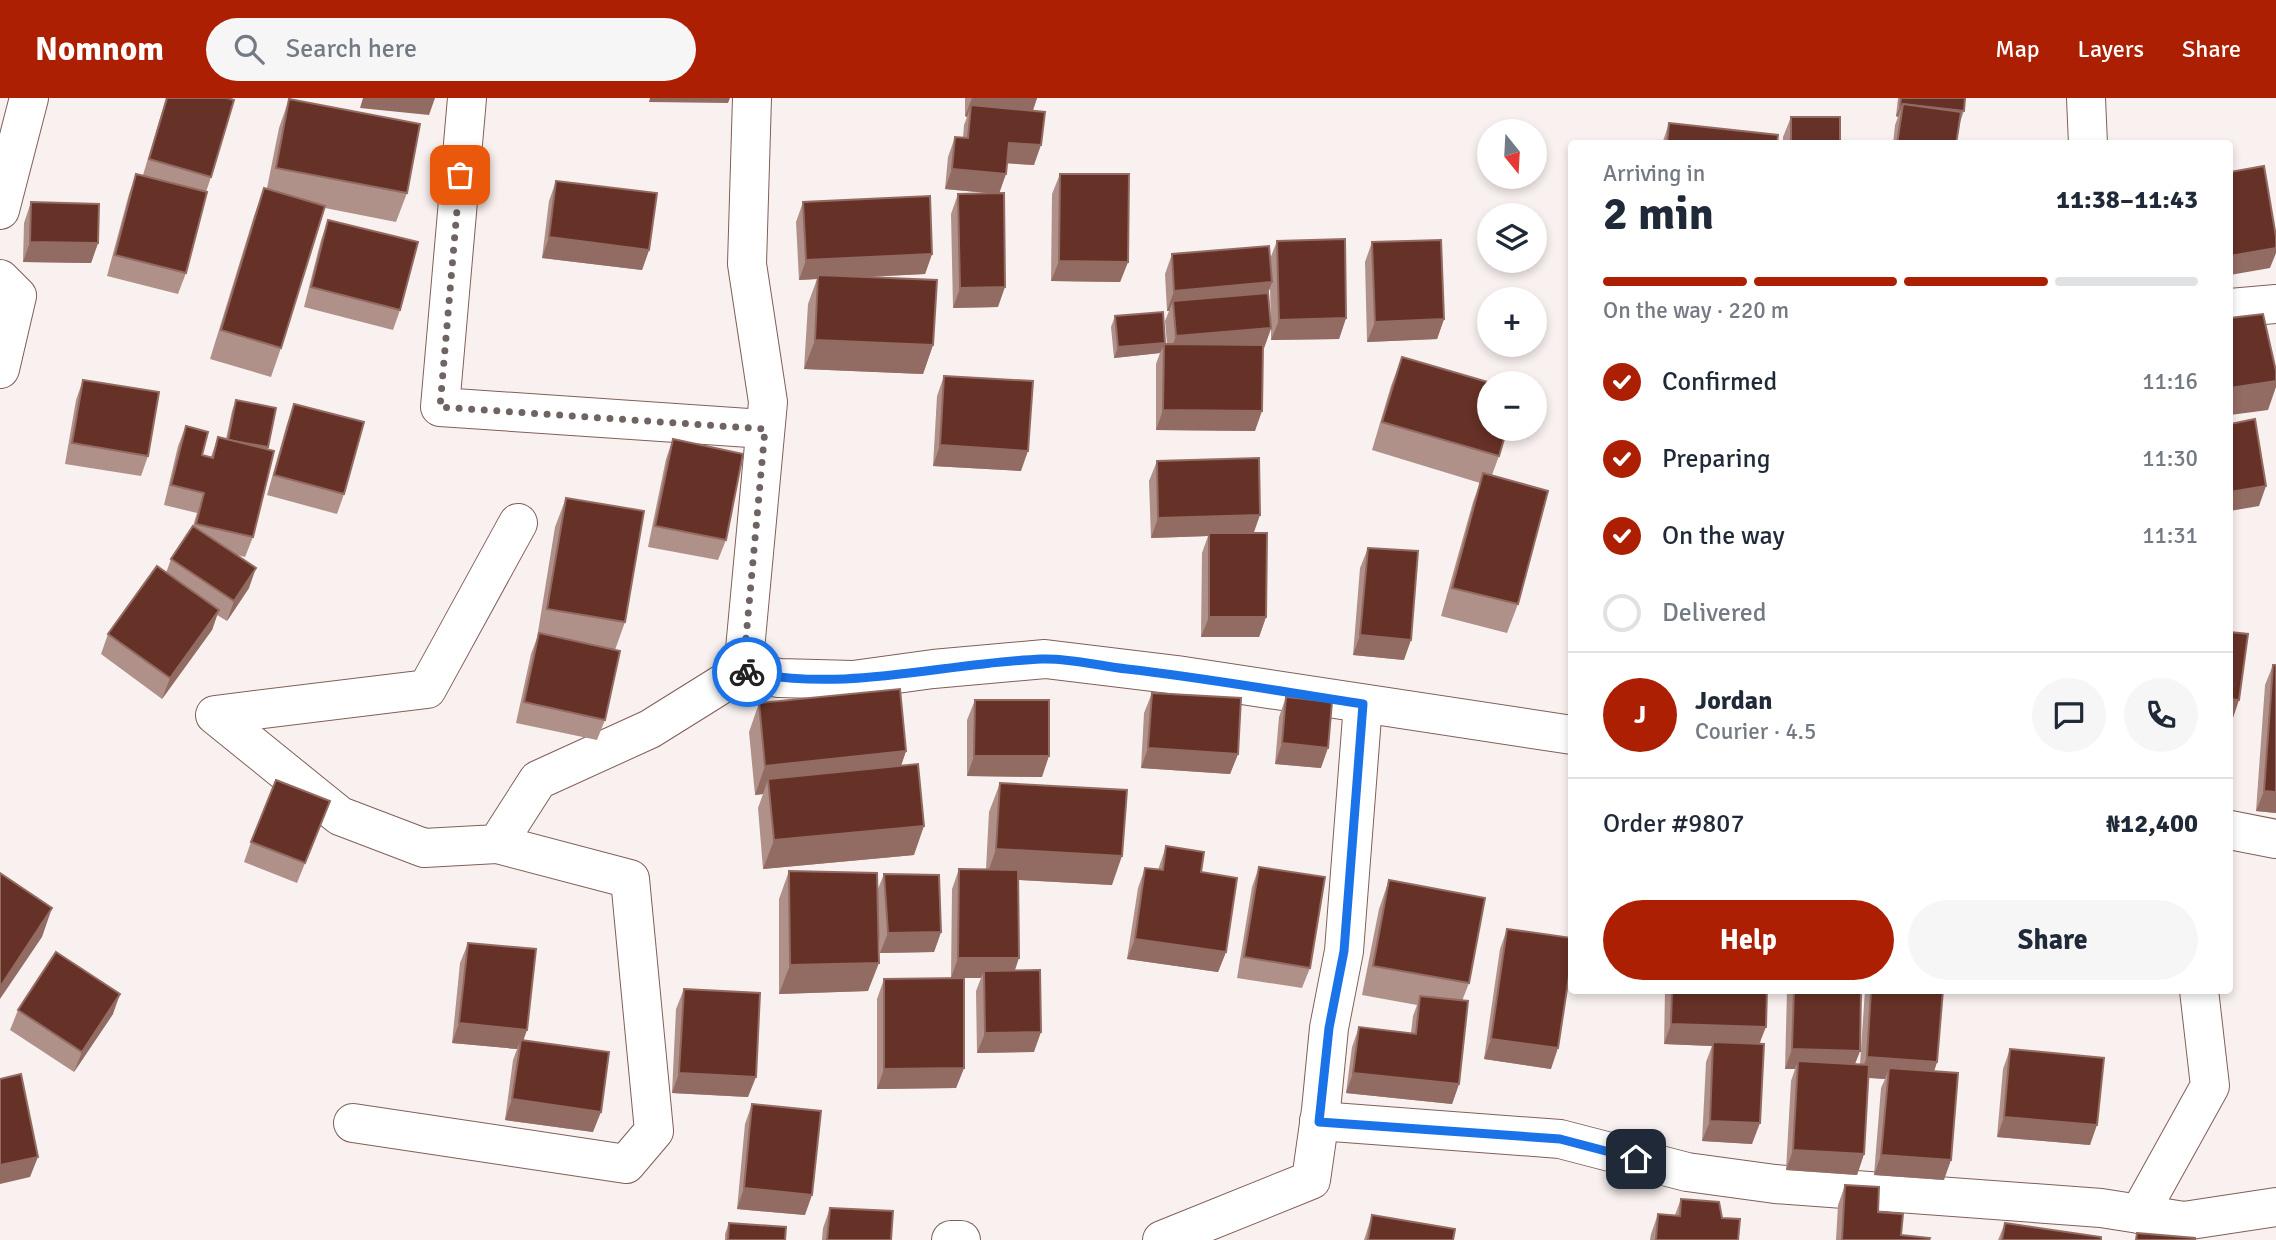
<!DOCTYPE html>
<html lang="en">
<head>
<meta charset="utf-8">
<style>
	body { margin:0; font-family:Signika,sans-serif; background:#f6f6f7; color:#1f2937; height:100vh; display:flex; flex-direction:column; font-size:26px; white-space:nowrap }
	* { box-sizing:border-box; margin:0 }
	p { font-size:23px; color:#747a83 }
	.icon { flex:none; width:38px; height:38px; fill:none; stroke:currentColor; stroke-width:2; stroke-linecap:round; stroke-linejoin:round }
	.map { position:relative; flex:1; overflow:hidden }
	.details { position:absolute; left:1568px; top:42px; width:665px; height:854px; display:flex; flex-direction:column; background:#fff; border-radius:7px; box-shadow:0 4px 10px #0003 }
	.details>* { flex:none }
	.needle { width:46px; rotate:162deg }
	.tools { position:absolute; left:1477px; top:21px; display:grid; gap:14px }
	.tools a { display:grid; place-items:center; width:70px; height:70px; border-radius:50%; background:#fff; box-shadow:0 4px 10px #0003; font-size:35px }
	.pin { position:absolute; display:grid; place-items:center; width:60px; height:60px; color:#fff; margin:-30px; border-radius:14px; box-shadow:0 4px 10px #0006 }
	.courier { position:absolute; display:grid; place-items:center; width:70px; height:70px; margin:-35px; border:5px solid #1a73e8; border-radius:50%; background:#fff; color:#222; box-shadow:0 2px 9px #0007 }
	.overview em { font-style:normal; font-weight:800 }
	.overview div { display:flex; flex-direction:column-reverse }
	.overview { display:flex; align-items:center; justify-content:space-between; height:119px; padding:0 35px }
	h1 { font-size:46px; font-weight:800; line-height:52px }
	.bar { display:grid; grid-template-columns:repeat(4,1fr); gap:10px 7px; align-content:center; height:84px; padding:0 35px }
	.bar i { height:9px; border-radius:5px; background:#e0e1e3 }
	.bar .current { background:#ad1f03 }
	.bar p { grid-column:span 4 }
	.line { display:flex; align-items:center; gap:18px; padding:0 35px; border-top:2px solid #e0e1e3 }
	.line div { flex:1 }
	.round { display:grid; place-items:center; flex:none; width:74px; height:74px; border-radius:37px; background:#f6f6f7 }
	ol { padding:0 35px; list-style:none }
	li { display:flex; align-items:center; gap:21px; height:77px }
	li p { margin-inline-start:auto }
	li .icon { padding:7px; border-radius:50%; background:#ad1f03; color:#fff; stroke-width:4 }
	li:last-child { color:#747a83 }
	li i { width:38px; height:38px; border:4px solid #e0e1e3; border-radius:50% }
	.cta { display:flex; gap:14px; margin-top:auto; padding:14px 35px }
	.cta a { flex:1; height:80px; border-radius:42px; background:#ad1f03; color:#fff; font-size:28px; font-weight:800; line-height:80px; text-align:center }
	.cta a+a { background:#f6f6f7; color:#1f2937 }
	header { display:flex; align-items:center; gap:42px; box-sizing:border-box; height:98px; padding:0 35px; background:#ad1f03; color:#fff }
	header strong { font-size:33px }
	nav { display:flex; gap:38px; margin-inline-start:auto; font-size:24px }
	.search { width:490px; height:63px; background:#f6f6f7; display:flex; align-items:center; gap:18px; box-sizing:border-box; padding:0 24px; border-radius:38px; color:#747a83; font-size:26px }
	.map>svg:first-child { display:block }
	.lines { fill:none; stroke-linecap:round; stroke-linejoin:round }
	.minor-casing { stroke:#805f58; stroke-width:40 }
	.minor { stroke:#fff; stroke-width:38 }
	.wall { fill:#b0918a; fill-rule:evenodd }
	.shaded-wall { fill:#926b62 }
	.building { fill:#663126; stroke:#926b62; stroke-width:2 }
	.done { stroke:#6f6461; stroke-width:7; stroke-dasharray:0 12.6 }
	.route { stroke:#1a73e8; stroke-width:9 }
</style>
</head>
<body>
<header>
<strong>Nomnom</strong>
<div class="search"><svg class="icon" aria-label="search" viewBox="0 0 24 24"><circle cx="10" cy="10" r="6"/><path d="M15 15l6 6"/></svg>Search here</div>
<nav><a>Map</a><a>Layers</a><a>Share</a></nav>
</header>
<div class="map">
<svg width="2276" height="1142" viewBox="0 0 2276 1142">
	<rect width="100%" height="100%" fill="#f9f1ef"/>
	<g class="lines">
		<defs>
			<g id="minor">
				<polyline points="467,0 440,309 765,331"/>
				<polyline points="752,0 747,166 768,304 743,573 779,580 853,582 933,571 1045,561 1177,577 1572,637"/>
				<polyline points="2086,0 2088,46"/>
				<polyline points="0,112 29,0"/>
				<polyline points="0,181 17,198 0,271"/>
				<polyline points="2230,210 2276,206"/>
				<polyline points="518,425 427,591 215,617 340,718 424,750 497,746 538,682 650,631 743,573"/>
				<polyline points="2230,732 2276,741"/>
				<polyline points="1319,1023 1560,1041 1687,1074 1775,1086 2101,1110 2184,1123 2276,1109"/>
				<polyline points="353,1025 626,1066 654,1033 630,781 497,746"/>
				<polyline points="2139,1116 2210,988 2199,892"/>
				<polyline points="951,1142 961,1142"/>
				<polyline points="1162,1142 1311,1082 1321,1012 1329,930 1344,853 1363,606"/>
			</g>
		</defs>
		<use href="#minor" class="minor-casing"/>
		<use href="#minor" class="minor"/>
	</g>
	<g class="wall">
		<polygon points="166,0 227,0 211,79 206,94 186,175 178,196 107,178 129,96 136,76 143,77"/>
		<polygon points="965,0 1037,0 1033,13 1034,67 1007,65 999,95 998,209 953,210 951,116 958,96 988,95 945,91 948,59 955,39 963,40 964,27 967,19 965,18"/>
		<polygon points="1898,0 1965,0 1964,13 1960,24 1956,46 1893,46 1895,27 1898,19 1896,18"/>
		<polygon points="289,1 407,95 396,124 325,110 281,250 271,279 210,261 254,118 264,90 267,90 279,30"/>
		<polygon points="1791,19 1840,46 1783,46 1783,39"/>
		<polygon points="1669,25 1777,46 1662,46"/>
		<polygon points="1060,76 1128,164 1120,184 1051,183 1052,96"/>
		<polygon points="556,83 649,152 642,172 542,160 549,103"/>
		<polygon points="31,104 98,145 91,165 23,164 24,125"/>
		<polygon points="803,104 932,156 925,176 868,179 933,247 923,276 804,271 808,206 817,181 799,182 796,124"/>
		<polygon points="328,122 400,212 393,232 304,209 321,142"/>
		<path d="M1277,143l69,77 -7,21 -68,1v-11l-7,19 -1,1 -8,82 -99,-1v-66l4,-11 -46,5 -3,-31 4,-11 49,28h3l-2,-23 4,-10h-2l-2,-37 7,-20 98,5zM1270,190l1,36 -3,-31z"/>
		<polygon points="1372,144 1444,221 1437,241 1367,244 1365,164"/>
		<polygon points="1402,259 1499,358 1492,377 1518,506 1507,535 1441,518 1473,404 1480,385 1372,352 1391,288"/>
		<polygon points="944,278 1021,373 933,368 937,298"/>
		<polygon points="83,282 148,358 141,378 65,366 76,302"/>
		<polygon points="236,302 268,349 253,439 245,459 237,457 249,490 227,523 217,517 212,532 162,601 101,556 108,536 166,475 171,461 193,428 197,415 164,407 178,348 186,328 202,357 211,359 218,339 226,341 232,313"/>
		<polygon points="294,306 344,396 337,416 267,397 287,326"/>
		<polygon points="673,341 726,442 718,462 648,449 666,361"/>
		<polygon points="1157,363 1254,435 1266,519 1259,539 1201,539 1202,455 1208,438 1151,440 1149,383"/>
		<polygon points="566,400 625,524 615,552 605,622 597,642 516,625 531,556 537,540 555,429"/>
		<polygon points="1368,450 1404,562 1353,557 1360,470"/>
		<polygon points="2273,567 2276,715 2256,713 2265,587"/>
		<polygon points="1152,595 1238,656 1230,676 1141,670 1144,615"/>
		<polygon points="1286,599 1321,670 1275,666 1279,619"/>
		<polygon points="975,602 1042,679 967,678 967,622"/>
		<polygon points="759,605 906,653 901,668 914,757 763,771 758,710 763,696 755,697 749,634"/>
		<polygon points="1000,685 1112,787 1019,782 1015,872 1034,954 977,955 976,893 981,880 951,880 952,791 959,771 986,771 989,714"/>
		<polygon points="330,703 297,785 244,764 251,744"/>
		<polygon points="1166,748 1226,854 1218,874 1127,861 1138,790 1145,770 1158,772"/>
		<polygon points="1259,769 1310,870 1302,890 1237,880 1252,789"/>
		<polygon points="789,773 877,793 884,776 941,834 934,854 880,855 878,821 868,893 779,896 779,801"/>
		<polygon points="1389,782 1469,885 1462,903 1459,986 1452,1006 1346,995 1352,949 1359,929 1411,935 1413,918 1417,907 1362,897 1379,811"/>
		<polygon points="1507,831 1551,971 1484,961 1500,851"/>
		<polygon points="468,845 524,942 593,1034 505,1022 513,962 517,951 452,945 460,865"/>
		<polygon points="884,881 964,970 956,990 877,991 877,901"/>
		<polygon points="684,891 748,999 672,995 676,911"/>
		<polygon points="1665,892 1767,892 1760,946 1752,1046 1702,1043 1706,964 1712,948 1664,946"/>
		<polygon points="1787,892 1861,892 1860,953 1855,966 1860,966 1865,892 1943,892 1937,964 1934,974 1944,1082 1874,1077 1881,990 1885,981 1868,980 1864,1056 1857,1077 1786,1072 1791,983 1795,971 1785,971"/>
		<polygon points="18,912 113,916 74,974 10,932"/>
		<polygon points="2010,951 2090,1047 1997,1039 2003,971"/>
		<polygon points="752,1006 805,1117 737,1111 745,1026"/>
		<polygon points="1845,1087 1878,1114 1901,1137 1929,1142 1836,1142 1838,1107"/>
		<polygon points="1681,1101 1722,1120 1738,1142 1650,1142 1651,1136 1658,1116 1675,1117"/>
		<polygon points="830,1110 891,1142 822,1142 823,1130"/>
		<polygon points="1372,1117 1453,1142 1364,1142"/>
		<polygon points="729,1125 785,1142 725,1142 725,1136"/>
		<polygon points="2005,1125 2101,1142 1998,1142"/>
	</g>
	<g class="shaded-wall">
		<polygon points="363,0 435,0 429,17 360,10"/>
		<polygon points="650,0 730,0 728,5 649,4"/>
		<polygon points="972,0 1037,0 1030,20 971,7 967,19 965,18"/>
		<polygon points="1900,8 1902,8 1898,19 1896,18"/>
		<polygon points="1009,45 1041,47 1034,67 1002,65"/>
		<polygon points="952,71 1006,76 999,96 945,91"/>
		<polygon points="549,139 649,152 642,172 542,160"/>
		<polygon points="30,144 98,145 91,165 23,164"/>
		<polygon points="2276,150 2276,155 2270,170 2230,177 2230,158"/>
		<polygon points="932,156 925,176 818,181 818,177 817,181 799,182 806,162"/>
		<polygon points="1059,163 1128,164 1120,184 1051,183"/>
		<polygon points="1272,184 1265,204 1173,203 1169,213 1167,213 1174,193"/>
		<polygon points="1005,189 998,209 953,210 960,190"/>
		<polygon points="1346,220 1339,241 1271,242 1279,222"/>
		<polygon points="1444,221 1437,241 1367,244 1375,224"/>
		<polygon points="1271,230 1264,250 1168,259 1176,238"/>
		<polygon points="815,242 933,247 923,276 804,271"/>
		<polygon points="1165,245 1160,255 1114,260 1118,249"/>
		<polygon points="2276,283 2276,289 2268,312 2230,317 2230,290"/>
		<polygon points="1163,312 1262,313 1255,333 1156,332"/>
		<polygon points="940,347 1028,353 1021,373 933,368"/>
		<polygon points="2266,388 2259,408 2230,413 2230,394"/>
		<polygon points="1260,417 1253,437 1209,435 1208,438 1151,440 1158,420"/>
		<polygon points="256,470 249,490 227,523 234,503"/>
		<polygon points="219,512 212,532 162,601 170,580"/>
		<polygon points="1209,519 1266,519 1259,539 1201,539"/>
		<polygon points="1360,537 1411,542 1404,562 1353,557"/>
		<polygon points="2230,601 2239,602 2232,623 2230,622"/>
		<polygon points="1282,645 1328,650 1321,670 1275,666"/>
		<polygon points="1148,650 1238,656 1230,676 1141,670"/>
		<polygon points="906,653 896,682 768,681 763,696 755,697 765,668"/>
		<polygon points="974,658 1049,658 1042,679 967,678"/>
		<polygon points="2264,693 2276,694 2276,715 2256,713"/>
		<polygon points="924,728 914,757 763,771 774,742"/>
		<polygon points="996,751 1122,758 1112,787 986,780"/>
		<polygon points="52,810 42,839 0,901 0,889"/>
		<polygon points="941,834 934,854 880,855 888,835"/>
		<polygon points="1135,841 1226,854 1218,874 1127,861"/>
		<polygon points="958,860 1019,860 1012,881 984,873 981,880 951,880"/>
		<polygon points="879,865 868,893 779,896 790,867"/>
		<polygon points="120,896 113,916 74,974 82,954"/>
		<polygon points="459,925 527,932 520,952 521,942 517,951 452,945"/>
		<polygon points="1671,926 1766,929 1758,949 1713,944 1712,948 1664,946"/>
		<polygon points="1041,934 1034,954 977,955 985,935"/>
		<polygon points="1491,941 1558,950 1551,971 1484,961"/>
		<polygon points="1792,951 1860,953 1852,973 1798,963 1795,971 1785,971"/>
		<polygon points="1867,959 1937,964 1930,984 1889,970 1885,981 1859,979"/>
		<polygon points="964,970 956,990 877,991 884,971"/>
		<polygon points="679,975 756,979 748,999 672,995"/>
		<polygon points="1353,975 1459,986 1452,1006 1346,995"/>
		<polygon points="512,1001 601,1014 593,1034 505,1022"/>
		<polygon points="2004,1019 2097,1027 2090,1047 1997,1039"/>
		<polygon points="1710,1023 1760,1025 1752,1046 1702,1043"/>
		<polygon points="1793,1052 1864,1056 1857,1077 1786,1072"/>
		<polygon points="1881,1057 1951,1062 1944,1082 1874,1077"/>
		<polygon points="38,1059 30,1079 0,1086 0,1067"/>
		<polygon points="744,1090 812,1097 805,1117 737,1111"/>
	</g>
	<g class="building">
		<polygon points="167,0 227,0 234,2 211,79 149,61"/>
		<polygon points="1901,0 1965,0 1964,13 1903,6 1902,8 1900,8"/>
		<polygon points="289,1 420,26 407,95 276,70"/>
		<polygon points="1903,6 1961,14 1956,46 1897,46"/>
		<polygon points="971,7 1045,14 1041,47 1009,45 1006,76 952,71 955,39 968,40"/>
		<rect x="1791" y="19" width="49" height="27"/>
		<polygon points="1669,25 1778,37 1777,46 1667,46"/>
		<polygon points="2264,68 2276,139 2276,150 2230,158 2230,74"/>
		<polygon points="136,76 207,94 186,175 115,157"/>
		<polygon points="1060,76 1129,76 1128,164 1059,163"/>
		<polygon points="556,83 657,95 649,152 549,139"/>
		<polygon points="264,90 325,108 281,250 221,232"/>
		<polygon points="1004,95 1005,189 960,190 958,96"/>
		<polygon points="930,98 932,156 806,162 803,104"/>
		<polygon points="31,104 99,106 98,145 30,144"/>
		<polygon points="328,122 418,144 400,212 311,189"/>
		<polygon points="1345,141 1346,220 1279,222 1277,143"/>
		<polygon points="1441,142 1444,221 1375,224 1372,144"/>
		<polygon points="1269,148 1272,184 1174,193 1172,156"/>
		<polygon points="818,177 937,182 933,247 815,242"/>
		<polygon points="1268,195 1271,230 1176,238 1173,203"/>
		<polygon points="1163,214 1165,245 1118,249 1115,218"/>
		<polygon points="2263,216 2276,273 2276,283 2230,290 2230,220"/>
		<polygon points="1164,246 1263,247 1262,313 1163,312"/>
		<polygon points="1402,259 1491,285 1489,285 1489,331 1507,331 1499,358 1382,324"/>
		<polygon points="944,278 1033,283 1028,353 940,347"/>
		<polygon points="83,282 159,294 148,358 72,345"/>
		<polygon points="236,302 276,310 268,349 228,342"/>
		<polygon points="294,306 364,324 344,396 274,377"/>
		<polygon points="2255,321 2266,388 2230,394 2230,326"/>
		<polygon points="186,328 208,334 202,357 213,360 218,339 274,353 253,439 196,426 204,395 171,387"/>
		<polygon points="673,341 743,356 726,442 655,428"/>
		<polygon points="1259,360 1260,417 1158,420 1157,363"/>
		<polygon points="1483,375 1548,393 1518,506 1452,490"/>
		<polygon points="566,400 644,413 625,524 547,511"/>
		<polygon points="193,428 256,470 234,503 171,461"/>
		<polygon points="1209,435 1267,435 1266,519 1209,519"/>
		<polygon points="1368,450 1418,453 1411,542 1360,537"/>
		<polygon points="157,468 219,512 170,580 108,536"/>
		<polygon points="2230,534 2248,536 2239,602 2230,601"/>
		<polygon points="539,535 620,553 605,622 524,604"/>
		<polygon points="2273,567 2276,567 2276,694 2264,693"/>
		<polygon points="900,591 906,653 765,668 759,605"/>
		<polygon points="1152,595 1241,600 1238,656 1148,650"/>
		<polygon points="1286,599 1332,604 1328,650 1282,645"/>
		<polygon points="975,602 1049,602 1049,658 974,658"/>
		<polygon points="918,666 924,728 774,742 768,681"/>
		<polygon points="276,682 330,703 305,765 251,744"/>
		<polygon points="1000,685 1127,692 1122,758 996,751"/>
		<polygon points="1166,748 1204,754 1201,774 1237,780 1226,854 1135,841 1145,770 1163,772"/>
		<polygon points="1259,769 1325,779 1310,870 1244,859"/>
		<polygon points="959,771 1018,772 1019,860 958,860"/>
		<polygon points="789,773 877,775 879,865 790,867"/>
		<polygon points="0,775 52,810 0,889"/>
		<polygon points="884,776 939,777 941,834 888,835"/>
		<polygon points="1389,782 1485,800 1469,885 1373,868"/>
		<polygon points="1507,831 1572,840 1572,858 1558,950 1491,941"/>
		<polygon points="468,845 536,851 527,932 459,925"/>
		<polygon points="56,854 120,896 82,954 18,912"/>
		<polygon points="1040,872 1041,934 985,935 984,873"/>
		<polygon points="964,880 964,970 884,971 884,881"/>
		<polygon points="684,891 760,895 756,979 679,975"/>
		<polygon points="1672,892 1767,892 1766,929 1671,926"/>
		<polygon points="1794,892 1861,892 1860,953 1792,951"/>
		<polygon points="1871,892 1943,892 1937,964 1867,959"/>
		<polygon points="1420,898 1468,903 1459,986 1353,975 1359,929 1416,936"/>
		<polygon points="521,942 609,954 601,1014 512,1001"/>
		<polygon points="1713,944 1764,946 1760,1025 1710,1023"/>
		<polygon points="2010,951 2104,960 2097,1027 2004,1019"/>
		<polygon points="1798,963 1869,967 1864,1056 1793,1052"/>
		<polygon points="1889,970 1958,975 1951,1062 1881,1057"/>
		<polygon points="21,976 38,1059 0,1067 0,981"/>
		<polygon points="752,1006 821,1013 812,1097 744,1090"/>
		<polygon points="1845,1087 1879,1089 1878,1114 1903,1116 1901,1137 1930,1140 1929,1142 1842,1142"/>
		<polygon points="1681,1101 1719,1104 1722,1120 1740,1121 1738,1142 1656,1142 1658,1116 1680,1118"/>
		<polygon points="830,1110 893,1113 891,1142 827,1142"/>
		<polygon points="1372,1117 1455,1131 1453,1142 1368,1142"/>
		<polygon points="729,1125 786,1129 785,1142 728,1142"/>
		<polygon points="2005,1125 2101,1139 2101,1142 2002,1142"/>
		<polygon points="2137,1135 2195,1140 2195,1142 2136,1142"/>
	</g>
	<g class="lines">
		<polyline class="done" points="460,77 440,309 765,331 743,573 747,574"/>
		<path class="route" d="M747,574c101,21 195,-9 295,-13 28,-1 58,7 85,10 79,9 157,23 236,35l-19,247 -15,77 -10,94 241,17 76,20"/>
	</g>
</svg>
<div class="tools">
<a><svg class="needle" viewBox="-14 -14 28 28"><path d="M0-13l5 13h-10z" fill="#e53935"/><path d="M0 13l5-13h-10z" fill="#747a83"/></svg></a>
<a><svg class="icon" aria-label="layers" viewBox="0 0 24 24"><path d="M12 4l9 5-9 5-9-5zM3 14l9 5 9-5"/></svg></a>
<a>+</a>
<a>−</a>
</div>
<div class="pin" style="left:460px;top:77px;background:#ea580c"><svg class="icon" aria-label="bag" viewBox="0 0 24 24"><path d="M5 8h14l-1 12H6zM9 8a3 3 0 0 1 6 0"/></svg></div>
<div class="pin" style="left:1636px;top:1061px;background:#1f2937"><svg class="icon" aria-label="home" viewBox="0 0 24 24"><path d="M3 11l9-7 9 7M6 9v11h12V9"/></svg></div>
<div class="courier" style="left:747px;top:574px"><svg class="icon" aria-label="bike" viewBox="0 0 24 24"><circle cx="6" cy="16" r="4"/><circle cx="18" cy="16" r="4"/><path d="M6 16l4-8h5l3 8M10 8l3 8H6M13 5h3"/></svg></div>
<section class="details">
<div class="overview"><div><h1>2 min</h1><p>Arriving in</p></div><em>11:38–11:43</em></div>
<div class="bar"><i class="current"></i><i class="current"></i><i class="current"></i><i></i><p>On the way · 220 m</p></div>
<ol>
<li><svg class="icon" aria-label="check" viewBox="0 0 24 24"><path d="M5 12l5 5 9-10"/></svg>Confirmed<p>11:16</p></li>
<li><svg class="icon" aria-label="check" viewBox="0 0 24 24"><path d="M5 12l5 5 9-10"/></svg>Preparing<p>11:30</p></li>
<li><svg class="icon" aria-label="check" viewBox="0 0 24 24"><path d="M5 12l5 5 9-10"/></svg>On the way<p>11:31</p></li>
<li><i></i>Delivered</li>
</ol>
<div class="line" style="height:126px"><b class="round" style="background:#ad1f03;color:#fff">J</b><div><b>Jordan</b><p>Courier · 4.5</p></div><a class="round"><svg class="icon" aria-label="chat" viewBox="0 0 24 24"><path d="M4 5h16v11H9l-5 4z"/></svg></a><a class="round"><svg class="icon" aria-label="phone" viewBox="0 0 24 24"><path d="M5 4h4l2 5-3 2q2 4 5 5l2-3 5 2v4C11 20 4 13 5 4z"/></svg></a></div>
<div class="line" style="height:91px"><div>Order #9807</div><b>₦12,400</b></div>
<div class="cta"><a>Help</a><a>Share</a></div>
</section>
</div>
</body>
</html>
